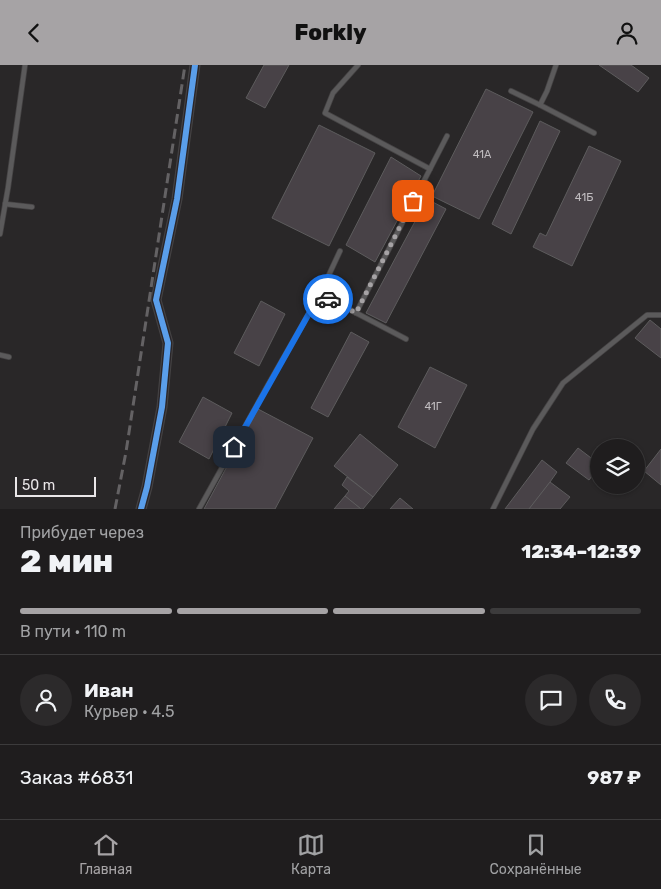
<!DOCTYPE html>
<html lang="ru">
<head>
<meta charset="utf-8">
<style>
	body { margin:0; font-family:Rubik,sans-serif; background:#2c2a2b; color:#f1f3f6; height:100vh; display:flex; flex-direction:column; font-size:19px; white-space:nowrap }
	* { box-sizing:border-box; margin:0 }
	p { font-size:16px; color:#a1a2a4 }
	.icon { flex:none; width:28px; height:28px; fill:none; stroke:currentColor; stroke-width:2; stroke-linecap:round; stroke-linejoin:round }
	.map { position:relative; height:444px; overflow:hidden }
	.side { display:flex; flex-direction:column; background:#1f1d1e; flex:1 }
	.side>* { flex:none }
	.controls { position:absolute; left:590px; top:374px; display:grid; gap:10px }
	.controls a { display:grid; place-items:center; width:55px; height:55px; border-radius:50%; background:#1f1d1e; box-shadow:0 1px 4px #0004,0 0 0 1px #3c3b3c; font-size:25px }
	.scale { position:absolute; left:15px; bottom:12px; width:81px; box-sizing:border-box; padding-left:5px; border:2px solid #e9e6e8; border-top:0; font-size:14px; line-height:18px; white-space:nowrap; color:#e9e6e8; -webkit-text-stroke:4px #2a2629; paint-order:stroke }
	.pin { position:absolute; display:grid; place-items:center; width:42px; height:42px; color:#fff; margin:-21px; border-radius:10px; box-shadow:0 2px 8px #0006 }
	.courier { position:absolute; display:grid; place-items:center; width:50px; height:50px; margin:-25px; border:4px solid #1a73e8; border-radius:50%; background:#fff; color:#222; box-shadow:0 1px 6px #0007 }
	.headline em { font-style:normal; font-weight:800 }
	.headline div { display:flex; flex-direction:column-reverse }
	.headline { display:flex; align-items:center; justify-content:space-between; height:85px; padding:0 20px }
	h1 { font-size:32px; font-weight:800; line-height:38px }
	.bar { display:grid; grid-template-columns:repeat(4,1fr); gap:8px 5px; align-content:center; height:60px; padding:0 20px }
	.bar i { height:6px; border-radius:4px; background:#3c3b3c }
	.bar .current { background:#a6a3a5 }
	.bar p { grid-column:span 4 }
	.line { display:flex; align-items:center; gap:12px; padding:0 20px; border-top:1px solid #3c3b3c }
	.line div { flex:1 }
	.round { display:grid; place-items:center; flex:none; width:52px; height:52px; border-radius:26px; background:#2c2a2b }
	header { display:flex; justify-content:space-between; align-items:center; height:65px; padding:0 20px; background:#a6a3a5; color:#111; font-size:22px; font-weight:800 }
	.tab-bar { display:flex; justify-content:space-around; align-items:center; height:70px; border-top:1px solid #3c3b3c; background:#1f1d1e; font-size:14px; color:#a1a2a4 }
	.tab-bar a { display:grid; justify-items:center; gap:2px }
	.tab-bar .current { color:#a6a3a5 }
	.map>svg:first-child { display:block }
	.building { fill:#484247; stroke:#5d5c5d }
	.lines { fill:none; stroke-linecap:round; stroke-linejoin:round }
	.service-casing { stroke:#454344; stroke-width:6 }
	.minor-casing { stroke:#454344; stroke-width:11 }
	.service { stroke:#5b5a5b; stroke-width:4.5 }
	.minor { stroke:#5b5a5b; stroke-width:9 }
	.rail { stroke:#646264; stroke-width:3; stroke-dasharray:10 5; stroke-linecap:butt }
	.cycleway-casing { stroke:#2a2629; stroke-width:9 }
	.cycleway { stroke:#5a9eea; stroke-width:6 }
	.done { stroke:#a6a3a5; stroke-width:5; stroke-dasharray:0 9 }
	.route { stroke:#1a73e8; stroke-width:6 }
	.labels { text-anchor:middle; stroke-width:5; stroke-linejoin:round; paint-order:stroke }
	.number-label { font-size:11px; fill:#c1bdc0 }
</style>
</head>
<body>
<header><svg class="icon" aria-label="back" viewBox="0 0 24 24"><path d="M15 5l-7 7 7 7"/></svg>Forkly<svg class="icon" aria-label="person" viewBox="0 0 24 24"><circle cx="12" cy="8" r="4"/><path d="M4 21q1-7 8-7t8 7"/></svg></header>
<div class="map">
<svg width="661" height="444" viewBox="0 0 661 444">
	<rect width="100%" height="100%" fill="#292728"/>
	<g class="building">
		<polygon points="264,0 289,0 265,43 246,33"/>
		<polygon points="599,0 631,0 649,13 638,27"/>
		<polygon points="486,24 533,47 479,154 432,131"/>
		<polygon points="540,56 560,66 511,169 492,159"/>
		<polygon points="319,60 375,88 329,181 272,153"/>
		<polygon points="589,81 621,96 572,201 533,182 540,168 546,171"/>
		<polygon points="391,92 421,111 375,197 346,180"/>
		<polygon points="427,134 446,144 386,258 366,248"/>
		<polygon points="261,236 285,249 259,301 234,288"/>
		<polygon points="650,255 661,264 661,293 635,273"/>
		<polygon points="351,267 369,277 328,352 311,343"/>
		<polygon points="430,302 467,320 435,383 398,362"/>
		<polygon points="203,332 232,348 209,394 179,377"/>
		<polygon points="258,344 313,373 275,444 204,444"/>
		<polygon points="360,369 398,400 373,432 334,401"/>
		<polygon points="578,383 599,399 599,402 589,415 566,398"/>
		<polygon points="661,384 661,420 644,406"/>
		<polygon points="542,395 557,407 550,417 529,444 505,444"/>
		<polygon points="347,412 373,432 363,444 361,444 345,431 349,426 342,420"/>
		<polygon points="550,417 570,432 560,444 529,444"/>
		<polygon points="345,431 361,444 334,444"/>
		<polygon points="400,433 413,444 390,444"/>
	</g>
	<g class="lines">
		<defs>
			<g id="service">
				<polyline points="358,0 333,28 325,48 430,104"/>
				<polyline points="556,0 547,26 540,40 594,68"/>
				<polyline points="511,26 540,40"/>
				<polyline points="5,139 32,142"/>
				<polyline points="0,169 8,123 25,0"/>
				<polyline points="320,229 406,274"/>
				<polyline points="356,248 447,71"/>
				<polyline points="0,290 9,292"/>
				<polyline points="199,444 268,320 320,229 340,186"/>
				<polyline points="493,444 533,364 563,318 647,250 661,250"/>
			</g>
			<polyline id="minor" points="141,444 147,422 162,342 168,278 156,235 177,134 195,0"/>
		</defs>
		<use href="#service" class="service-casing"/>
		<use href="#minor" class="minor-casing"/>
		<use href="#service" class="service"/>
		<use href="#minor" class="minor"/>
		<polyline class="rail" points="115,444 126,387 185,0"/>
		<defs>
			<polyline id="cycleway" points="141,444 147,422 162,342 168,278 156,235 177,134 195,0"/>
		</defs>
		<use href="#cycleway" class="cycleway-casing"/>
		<use href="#cycleway" class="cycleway"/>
	</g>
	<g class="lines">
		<polyline class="done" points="328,234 356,248 413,136"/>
		<polyline class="route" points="234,382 320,229 328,234"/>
	</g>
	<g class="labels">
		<g class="number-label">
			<text x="482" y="93">41А</text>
			<text x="584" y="136">41Б</text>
			<text x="433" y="345">41Г</text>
		</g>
	</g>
</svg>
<div class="controls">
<a><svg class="icon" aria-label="layers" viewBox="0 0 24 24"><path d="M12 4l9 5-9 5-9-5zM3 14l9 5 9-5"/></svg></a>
</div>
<div class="scale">50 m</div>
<div class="pin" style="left:413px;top:136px;background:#ea580c"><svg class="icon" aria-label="bag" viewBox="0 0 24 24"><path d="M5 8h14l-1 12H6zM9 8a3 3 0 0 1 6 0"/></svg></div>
<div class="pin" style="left:234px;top:382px;background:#1f2937"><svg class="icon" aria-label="home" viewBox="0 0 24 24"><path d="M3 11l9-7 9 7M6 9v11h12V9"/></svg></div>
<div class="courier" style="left:328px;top:234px"><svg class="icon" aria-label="car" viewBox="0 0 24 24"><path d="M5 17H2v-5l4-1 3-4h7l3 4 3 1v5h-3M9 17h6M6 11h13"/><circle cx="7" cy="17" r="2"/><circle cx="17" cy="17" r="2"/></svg></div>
</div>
<section class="side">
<div class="headline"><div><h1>2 мин</h1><p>Прибудет через</p></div><em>12:34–12:39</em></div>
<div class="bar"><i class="current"></i><i class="current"></i><i class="current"></i><i></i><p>В пути · 110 m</p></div>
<div class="line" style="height:90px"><a class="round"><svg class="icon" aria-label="person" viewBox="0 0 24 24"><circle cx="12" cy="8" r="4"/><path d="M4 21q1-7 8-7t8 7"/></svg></a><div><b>Иван</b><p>Курьер · 4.5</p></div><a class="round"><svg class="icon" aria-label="chat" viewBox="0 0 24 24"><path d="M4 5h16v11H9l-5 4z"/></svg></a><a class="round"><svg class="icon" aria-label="phone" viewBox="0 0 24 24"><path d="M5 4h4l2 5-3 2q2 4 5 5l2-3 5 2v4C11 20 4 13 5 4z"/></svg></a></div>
<div class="line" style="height:65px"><div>Заказ #6831</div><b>987 ₽</b></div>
</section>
<nav class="tab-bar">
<a class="current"><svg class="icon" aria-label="home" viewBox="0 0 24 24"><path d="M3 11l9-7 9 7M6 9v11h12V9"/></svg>Главная</a>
<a><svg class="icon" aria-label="map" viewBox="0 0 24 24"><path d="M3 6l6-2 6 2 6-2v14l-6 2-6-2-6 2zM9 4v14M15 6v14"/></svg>Карта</a>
<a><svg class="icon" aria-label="saved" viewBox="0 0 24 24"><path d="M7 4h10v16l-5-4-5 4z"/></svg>Сохранённые</a>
</nav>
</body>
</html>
